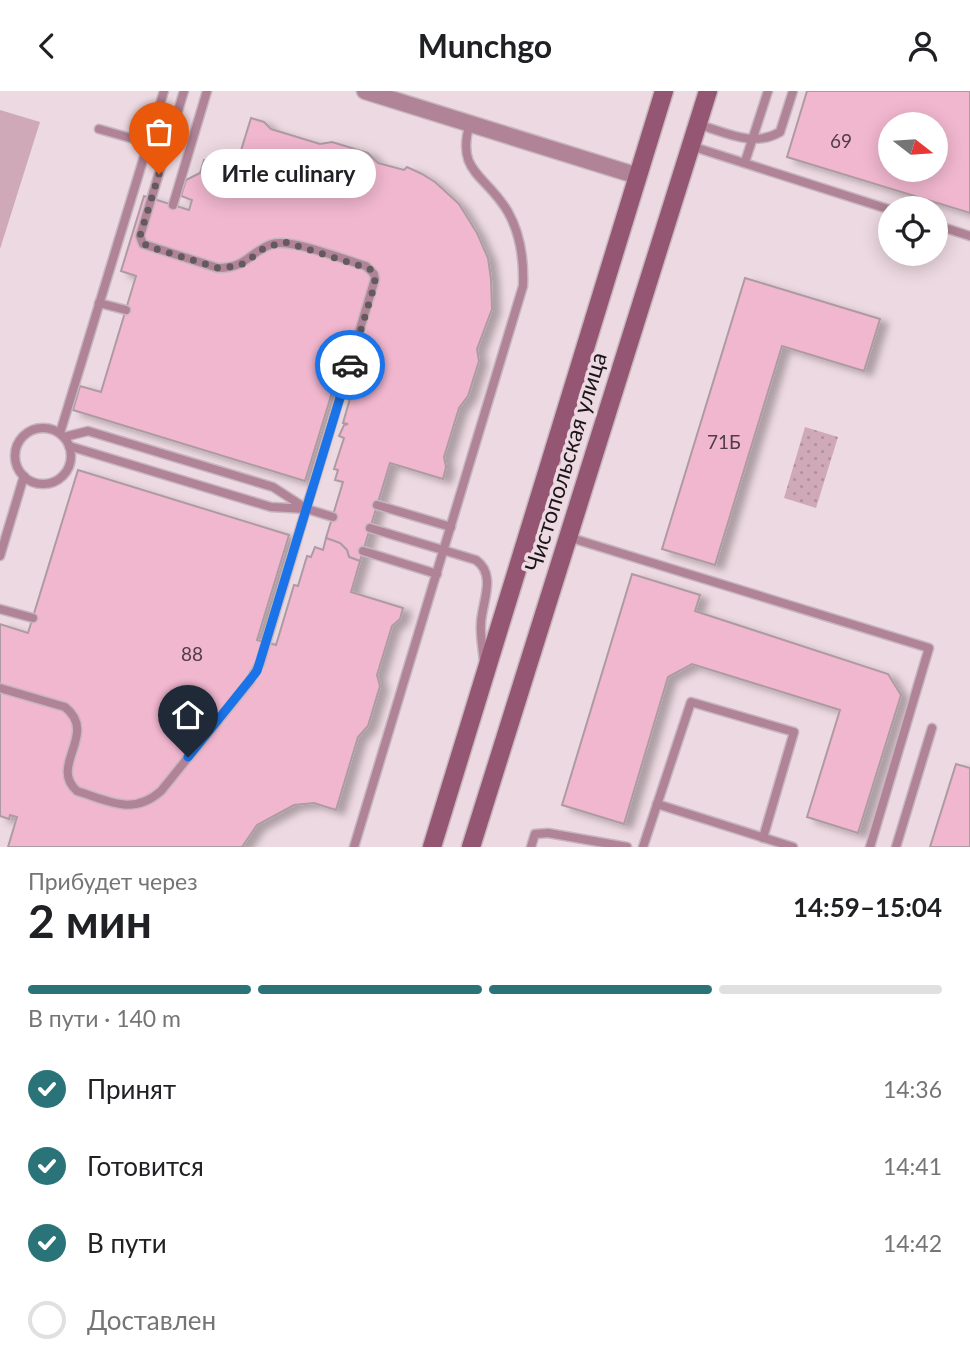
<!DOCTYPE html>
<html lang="ru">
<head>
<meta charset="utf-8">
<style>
	body { margin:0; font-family:Lato,sans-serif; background:#f6f6f6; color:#202124; height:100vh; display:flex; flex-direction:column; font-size:26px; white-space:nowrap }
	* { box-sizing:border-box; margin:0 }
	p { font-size:23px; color:#757577 }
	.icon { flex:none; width:38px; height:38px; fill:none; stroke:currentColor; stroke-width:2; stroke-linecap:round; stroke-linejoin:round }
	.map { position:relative; height:756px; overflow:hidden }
	.details { display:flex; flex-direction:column; background:#fff; flex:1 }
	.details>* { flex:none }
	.needle { width:46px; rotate:107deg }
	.fabs { position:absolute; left:878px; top:21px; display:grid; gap:14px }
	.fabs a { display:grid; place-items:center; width:70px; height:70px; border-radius:50%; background:#fff; box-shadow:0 4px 18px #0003; font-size:35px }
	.pin { position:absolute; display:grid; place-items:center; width:60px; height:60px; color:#fff; margin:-72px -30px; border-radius:50% 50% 50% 0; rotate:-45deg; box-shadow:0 0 7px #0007 }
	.pin .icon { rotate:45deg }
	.courier { position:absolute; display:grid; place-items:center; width:70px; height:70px; margin:-35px; border:5px solid #1a73e8; border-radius:50%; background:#fff; color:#222; box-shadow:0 2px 9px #0007 }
	.bubble { position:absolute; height:49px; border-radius:24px; background:#fff; box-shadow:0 4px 18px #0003; font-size:23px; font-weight:700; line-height:49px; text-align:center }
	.headline em { font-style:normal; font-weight:700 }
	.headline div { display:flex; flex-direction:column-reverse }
	.headline { display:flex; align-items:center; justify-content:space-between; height:119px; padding:0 28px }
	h1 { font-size:46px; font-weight:700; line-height:52px }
	.bar { display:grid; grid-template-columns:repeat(4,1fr); gap:10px 7px; align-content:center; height:84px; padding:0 28px }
	.bar i { height:9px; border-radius:5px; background:#e0e0e0 }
	.bar .current { background:#2a7479 }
	.bar p { grid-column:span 4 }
	ol { padding:0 28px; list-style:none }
	li { display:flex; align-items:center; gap:21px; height:77px }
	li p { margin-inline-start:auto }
	li .icon { padding:7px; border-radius:50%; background:#2a7479; color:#fff; stroke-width:4 }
	li:last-child { color:#757577 }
	li i { width:38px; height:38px; border:4px solid #e0e0e0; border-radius:50% }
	header { display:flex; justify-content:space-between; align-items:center; height:91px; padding:0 28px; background:#fff; font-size:32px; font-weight:700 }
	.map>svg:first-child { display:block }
	.park { fill:url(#park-dots) }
	.pitch { fill:#cfa9b8 }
	.building { fill:#f1b7cf; stroke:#ae9ba2; stroke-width:2; fill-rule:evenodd; filter:url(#shadow) }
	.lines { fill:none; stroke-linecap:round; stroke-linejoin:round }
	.lane-casing { stroke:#c7b6bd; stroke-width:11 }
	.street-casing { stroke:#c7b6bd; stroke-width:19 }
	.secondary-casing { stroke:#c7b6bd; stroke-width:21 }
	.lane { stroke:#b08396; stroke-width:8 }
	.street { stroke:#b08396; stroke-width:16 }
	.secondary { stroke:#955673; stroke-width:18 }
	.done { stroke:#645a5e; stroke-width:7; stroke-dasharray:0 12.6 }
	.route { stroke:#1a73e8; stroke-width:9 }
	.labels { text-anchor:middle; stroke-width:7; stroke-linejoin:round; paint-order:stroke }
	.number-label { font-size:19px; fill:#503e45 }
	.street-label { font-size:23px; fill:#1b1517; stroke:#edd9e1 }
</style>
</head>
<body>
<header><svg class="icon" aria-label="back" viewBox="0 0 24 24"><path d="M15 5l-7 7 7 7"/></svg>Munchgo<svg class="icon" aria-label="person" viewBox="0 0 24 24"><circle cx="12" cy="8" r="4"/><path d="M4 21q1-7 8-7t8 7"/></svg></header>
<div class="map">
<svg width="970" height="756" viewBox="0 0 970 756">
	<defs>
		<pattern id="park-dots" width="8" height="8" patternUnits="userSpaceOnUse" patternTransform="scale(1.75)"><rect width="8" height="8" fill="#cfa9b8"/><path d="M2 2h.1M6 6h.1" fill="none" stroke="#b1919d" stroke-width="1.8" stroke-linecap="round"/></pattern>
		<filter id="shadow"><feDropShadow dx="8" dy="4.5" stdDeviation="3.5" flood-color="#0004"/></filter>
	</defs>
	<rect width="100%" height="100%" fill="#edd9e1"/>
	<polygon class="park" points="805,336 838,346 816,417 784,407"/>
	<polygon class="pitch" points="0,19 40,31 0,158"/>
	<g class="building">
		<path d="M807,0h163v122l-183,-56zM891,33h45v46h-45z"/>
		<polygon points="251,27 264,31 271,38 320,53 332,51 368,62 378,72 404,79 407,76 422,83 435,91 459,113 477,142 488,167 491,188 492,218 477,258 479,270 468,305 459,317 444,366 446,376 443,388 390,372 360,470 349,466 347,459 340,452 326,447 343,391 335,389 338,379 334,378 344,347 339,345 344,334 348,333 343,332 355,290 337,285 305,390 73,319 80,295 101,301 136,185 121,180 144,105 189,119 192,109 181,105 186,89 200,82 204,69 235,79"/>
		<polygon points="745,187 880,228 864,280 782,255 715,474 662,458"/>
		<polygon points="78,379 289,444 257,549 276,554 294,494 298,495 307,465 311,466 315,456 323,459 326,447 340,452 347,459 349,466 360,470 351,501 403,517 400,528 392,535 377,584 380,595 368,635 358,646 336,719 314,712 294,714 257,734 242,756 8,756 17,726 10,724 9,728 0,725 0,533 28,542"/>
		<polygon points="632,483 700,504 695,520 888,583 901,604 858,742 807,726 840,619 692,573 668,586 624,733 562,714"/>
		<polygon points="956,673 970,677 970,756 930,756"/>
	</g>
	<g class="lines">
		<defs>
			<g id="lane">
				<path d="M697,33c28,8 56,24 83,8l13,-41"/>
				<polyline points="99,38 148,52"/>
				<polyline points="691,55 891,119"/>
				<polyline points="745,71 768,0"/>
				<polyline points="173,114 207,0"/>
				<polyline points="936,134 970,145"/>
				<polyline points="99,212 126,219"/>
				<circle cx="43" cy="365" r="28"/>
				<polyline points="60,342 164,0"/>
				<polyline points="64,346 88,340 273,396 307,418 271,416 69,355"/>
				<polyline points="377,414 451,436"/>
				<polyline points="307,418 333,426"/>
				<path d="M370,437l106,32c21,15 6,42 5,63 -1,13 2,26 3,39"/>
				<polyline points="568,446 929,557 870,756"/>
				<polyline points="363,460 437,483"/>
				<polyline points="0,465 24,385"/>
				<polyline points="0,518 33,527"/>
				<path d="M0,597l65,19c34,27 -17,59 12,84 32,10 56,25 84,0l89,-110 10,-18 115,-384 -1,-5 -8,-8c-21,-6 -75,-28 -94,-22 -23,8 -25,24 -54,24l-75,-24 -3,-8 44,-145"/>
				<polyline points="657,713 793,756"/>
				<path d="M354,756l169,-561c1,-26 -2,-51 -15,-74 -22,-38 -53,-39 -38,-89"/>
				<polyline points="531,756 535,743 548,742 627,756"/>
				<polyline points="643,756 691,611 794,641 763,747"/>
				<polyline points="896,756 932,637"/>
			</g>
			<polyline id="street" points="365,0 638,85"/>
			<g id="secondary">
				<polyline points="432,756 664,0"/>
				<polyline points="471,756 708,0"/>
			</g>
		</defs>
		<use href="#lane" class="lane-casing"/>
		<use href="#street" class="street-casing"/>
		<use href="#secondary" class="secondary-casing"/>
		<use href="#lane" class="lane"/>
		<use href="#street" class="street"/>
		<use href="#secondary" class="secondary"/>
	</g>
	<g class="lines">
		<polyline class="done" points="159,83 140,145 141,149 147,155 218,177 236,175 245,172 264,157 285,151 370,178 375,188 374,196 350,274"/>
		<polyline class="route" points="188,666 257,580 350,274"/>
	</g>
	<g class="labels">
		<g class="number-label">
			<text x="841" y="57">69</text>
			<text x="724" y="358">71Б</text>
			<text x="192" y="570">88</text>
		</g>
		<g class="street-label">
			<text transform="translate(566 371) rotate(-73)" y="8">Чистопольская улица</text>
		</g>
	</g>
</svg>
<div class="fabs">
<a><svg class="needle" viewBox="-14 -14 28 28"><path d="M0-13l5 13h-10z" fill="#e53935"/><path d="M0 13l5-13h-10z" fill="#757577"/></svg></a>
<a><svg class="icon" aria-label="locate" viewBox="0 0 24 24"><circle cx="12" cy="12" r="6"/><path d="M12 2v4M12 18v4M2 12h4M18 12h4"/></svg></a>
</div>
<div class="pin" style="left:159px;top:83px;background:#ea580c"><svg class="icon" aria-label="bag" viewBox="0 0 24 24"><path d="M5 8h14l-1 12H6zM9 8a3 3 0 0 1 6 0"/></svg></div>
<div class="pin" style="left:188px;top:666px;background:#1f2937"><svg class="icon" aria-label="home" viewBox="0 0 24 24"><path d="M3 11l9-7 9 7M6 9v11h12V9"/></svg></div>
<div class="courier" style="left:350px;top:274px"><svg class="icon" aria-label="car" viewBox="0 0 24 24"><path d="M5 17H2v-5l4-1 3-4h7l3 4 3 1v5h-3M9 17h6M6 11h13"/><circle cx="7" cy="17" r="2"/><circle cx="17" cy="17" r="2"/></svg></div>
<div class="bubble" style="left:201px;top:58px;width:175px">Итle culinary</div>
</div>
<section class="details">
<div class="headline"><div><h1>2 мин</h1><p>Прибудет через</p></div><em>14:59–15:04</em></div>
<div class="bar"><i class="current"></i><i class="current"></i><i class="current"></i><i></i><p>В пути · 140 m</p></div>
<ol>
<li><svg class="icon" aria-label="check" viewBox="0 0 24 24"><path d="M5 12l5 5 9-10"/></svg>Принят<p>14:36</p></li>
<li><svg class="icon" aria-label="check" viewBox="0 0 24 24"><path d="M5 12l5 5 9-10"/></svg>Готовится<p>14:41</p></li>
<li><svg class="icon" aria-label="check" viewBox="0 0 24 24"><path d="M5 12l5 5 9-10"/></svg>В пути<p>14:42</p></li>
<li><i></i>Доставлен</li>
</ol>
</section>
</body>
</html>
